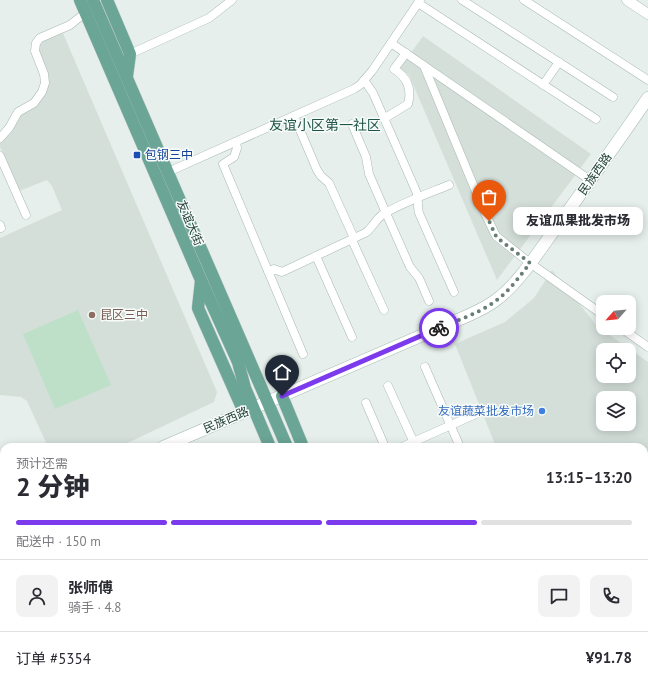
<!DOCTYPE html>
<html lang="zh">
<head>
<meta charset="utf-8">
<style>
	body { margin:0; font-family:"PT Sans","Noto Sans SC",sans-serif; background:#f2f2f3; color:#2b2b33; height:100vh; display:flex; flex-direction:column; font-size:15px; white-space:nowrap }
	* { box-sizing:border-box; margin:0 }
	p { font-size:13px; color:#7c7c81 }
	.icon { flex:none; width:22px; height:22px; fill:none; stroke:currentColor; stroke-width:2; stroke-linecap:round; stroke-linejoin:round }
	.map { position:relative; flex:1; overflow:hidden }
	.sheet { position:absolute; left:0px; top:443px; width:648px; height:248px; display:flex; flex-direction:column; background:#fff; border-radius:12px 12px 0 0; box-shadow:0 2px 10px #0003 }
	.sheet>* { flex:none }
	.needle { width:26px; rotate:243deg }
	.tools { position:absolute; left:596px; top:295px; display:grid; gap:8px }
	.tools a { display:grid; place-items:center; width:40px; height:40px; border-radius:8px; background:#fff; box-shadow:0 2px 10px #0003; font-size:20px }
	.pin { position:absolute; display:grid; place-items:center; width:34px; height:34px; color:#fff; margin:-41px -17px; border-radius:50% 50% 50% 0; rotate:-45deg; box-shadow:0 0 4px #0007 }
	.pin .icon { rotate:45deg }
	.courier { position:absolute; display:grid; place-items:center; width:40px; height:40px; margin:-20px; border:3px solid #7c3aed; border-radius:50%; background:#fff; color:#222; box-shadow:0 1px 5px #0007 }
	.bubble { position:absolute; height:28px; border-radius:8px; background:#fff; box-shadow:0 2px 10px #0003; font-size:13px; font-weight:800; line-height:28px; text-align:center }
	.headline em { font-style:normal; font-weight:800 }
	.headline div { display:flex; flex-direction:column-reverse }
	.headline { display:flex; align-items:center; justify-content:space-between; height:68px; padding:0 16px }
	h1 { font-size:26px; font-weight:800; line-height:30px }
	.bar { display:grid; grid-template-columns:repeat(4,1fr); gap:6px 4px; align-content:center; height:48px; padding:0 16px }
	.bar i { height:5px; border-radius:3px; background:#e1e1e2 }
	.bar .active { background:#7c3aed }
	.bar p { grid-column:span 4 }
	.line { display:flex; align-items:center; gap:10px; padding:0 16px; border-top:1px solid #e1e1e2 }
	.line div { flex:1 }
	.round { display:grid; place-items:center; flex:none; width:42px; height:42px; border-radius:8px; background:#f2f2f3 }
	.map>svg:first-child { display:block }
	.built { fill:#d4dfda; fill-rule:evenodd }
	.pitch { fill:#bfe0c8 }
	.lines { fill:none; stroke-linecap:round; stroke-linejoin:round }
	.minor-casing { stroke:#a8b8b2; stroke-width:9 }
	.tertiary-casing { stroke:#a8b8b2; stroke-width:11 }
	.secondary-casing { stroke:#a4bbb3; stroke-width:13 }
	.primary-casing { stroke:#c2cac8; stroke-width:13 }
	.minor { stroke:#fff; stroke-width:8 }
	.tertiary { stroke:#fff; stroke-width:10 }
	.secondary { stroke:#fff; stroke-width:12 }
	.primary { stroke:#6aa596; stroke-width:12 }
	.done { stroke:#687f78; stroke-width:4; stroke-dasharray:0 7.2 }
	.route { stroke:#7c3aed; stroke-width:5 }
	.transit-dot { fill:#1a4fb4; stroke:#f7fbf9; stroke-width:1.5 }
	.education-dot { fill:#8d6e63; stroke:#f7fbf9; stroke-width:1.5 }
	.shop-dot { fill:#3f7fe0; stroke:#f7fbf9; stroke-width:1.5 }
	.labels { text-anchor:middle; stroke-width:3; stroke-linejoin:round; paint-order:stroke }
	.transit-label { font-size:12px; fill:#164399; stroke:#f7fbf9; text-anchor:start }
	.street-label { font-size:12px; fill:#24423a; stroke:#f7fbf9 }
	.education-label { font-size:12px; fill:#785e54; stroke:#f7fbf9; text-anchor:start }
	.shop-label { font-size:12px; fill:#366cbe; stroke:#f7fbf9; text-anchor:end }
	.quarter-label { font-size:14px; fill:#1f5548; stroke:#f7fbf9 }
</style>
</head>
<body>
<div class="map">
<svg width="648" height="691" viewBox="0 0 648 691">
	<rect width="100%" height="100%" fill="#e6efeb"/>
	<g class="built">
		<polygon points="62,31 217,392 214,402 119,447 48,447 27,401 21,397 0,395 0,238 62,210 52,186 47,180 19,191 0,147 0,138 17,116 38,104 42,100 44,96 37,50 40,44 44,40"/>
		<polygon points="423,36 591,154 497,280 409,75 400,68"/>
		<path d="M552,270l45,56 51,36v172l-4,2v-89h-148l-41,-103 50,-22 29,-24zM603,350h26v26h-26zM603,398h26v26h-26z"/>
		<polygon points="4,548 4,687 87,687 89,691 0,691 0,550"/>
		<polygon points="433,687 614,687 616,691 435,691"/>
	</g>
	<polygon class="pitch" points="78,310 111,385 55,409 23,334"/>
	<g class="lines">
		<defs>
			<g id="minor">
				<polyline points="462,0 613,97"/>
				<polyline points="524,0 648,80"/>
				<polyline points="418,3 596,119"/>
				<polyline points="391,43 590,180"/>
				<polyline points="130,54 209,18 232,0"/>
				<polyline points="424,66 484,211 496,236 530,263 603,315"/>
				<path d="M364,80l9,13 43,98c3,7 1,15 3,22l35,79"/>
				<polyline points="543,85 559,62"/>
				<polyline points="294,116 317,170 321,176 329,183 354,238"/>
				<path d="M385,118l23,-14c4,-15 -1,-27 -14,-35l12,-16"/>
				<polyline points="352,124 366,157 369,174 386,213 410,267 419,278 429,301"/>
				<polyline points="0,138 9,128 18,112 34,103 42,92 45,83 44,74 35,51 36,43 40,38 70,25 85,13"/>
				<polyline points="236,142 237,148 234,157 223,164 303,354"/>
				<polyline points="0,156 26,215"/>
				<polyline points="168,172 354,89 360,85 372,71 420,0"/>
				<polyline points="0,225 1,228"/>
				<polyline points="352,240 384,310"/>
				<polyline points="316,256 352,337"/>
				<path d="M268,271l6,-2 8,3 83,-39c7,-4 10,-13 17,-18 19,-12 45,-21 67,-30"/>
				<polyline points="621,328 648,347"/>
				<polyline points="425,367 460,447"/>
				<polyline points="388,386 415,445"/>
				<polyline points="366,403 385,447"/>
				<polyline points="402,447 487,409"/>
				<polyline points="644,539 648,537"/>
				<polyline points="644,632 648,631"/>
				<polyline points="152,691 161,687"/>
			</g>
			<polyline id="tertiary" points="627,0 648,14"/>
			<g id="secondary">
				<path d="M163,447l290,-125c14,-6 30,-12 43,-22 22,-16 40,-45 57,-68 32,-44 64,-89 95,-134"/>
				<polyline points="0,517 4,516"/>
			</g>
			<g id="primary">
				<polyline points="80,0 201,280 238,362 245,388 270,447"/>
				<polyline points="93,0 287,447"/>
				<polyline points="107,0 130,54 127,76"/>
				<polyline points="201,281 198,308 244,412"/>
				<polyline points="282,396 303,447"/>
				<polyline points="375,687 376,691"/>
				<polyline points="390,687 392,691"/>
			</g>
		</defs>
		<use href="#minor" class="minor-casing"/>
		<use href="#tertiary" class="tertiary-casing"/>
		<use href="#secondary" class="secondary-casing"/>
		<use href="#primary" class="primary-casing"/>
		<use href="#minor" class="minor"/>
		<use href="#tertiary" class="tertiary"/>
		<use href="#secondary" class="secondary"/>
		<use href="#primary" class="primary"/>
	</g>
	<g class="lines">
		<path class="done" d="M439,328c19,-8 41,-15 58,-28 13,-10 23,-24 33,-37l-30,-23 -4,-4 -7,-15"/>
		<polyline class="route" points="282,396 439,328"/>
	</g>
	<rect class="transit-dot" x="133" y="151" width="8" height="8" rx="2"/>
	<circle class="education-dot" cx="92" cy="315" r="4"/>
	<circle class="shop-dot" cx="542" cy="411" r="4"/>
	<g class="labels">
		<g class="transit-label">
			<text x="145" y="159">包钢三中</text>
		</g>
		<g class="street-label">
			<text transform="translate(595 174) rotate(-55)" y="4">民族西路</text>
			<text transform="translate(190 223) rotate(67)" y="4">友谊大街</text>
			<text transform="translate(226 420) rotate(-23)" y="4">民族西路</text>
		</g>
		<g class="education-label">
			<text x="100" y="319">昆区三中</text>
		</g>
		<g class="shop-label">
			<text x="534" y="415">友谊蔬菜批发市场</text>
		</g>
		<g class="quarter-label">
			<text x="325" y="130">友谊小区第一社区</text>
		</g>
	</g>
</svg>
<div class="tools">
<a><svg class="needle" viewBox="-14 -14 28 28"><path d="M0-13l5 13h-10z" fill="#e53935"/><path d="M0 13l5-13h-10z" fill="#7c7c81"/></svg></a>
<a><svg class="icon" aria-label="locate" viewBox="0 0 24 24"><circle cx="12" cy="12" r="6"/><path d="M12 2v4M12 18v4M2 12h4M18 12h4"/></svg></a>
<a><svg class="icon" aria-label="layers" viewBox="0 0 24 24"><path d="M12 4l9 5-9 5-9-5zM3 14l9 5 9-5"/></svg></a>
</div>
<div class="pin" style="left:489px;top:221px;background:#ea580c"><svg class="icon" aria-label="bag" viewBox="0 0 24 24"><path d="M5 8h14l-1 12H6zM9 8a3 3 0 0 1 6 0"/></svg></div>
<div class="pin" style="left:282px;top:396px;background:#1f2937"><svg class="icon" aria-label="home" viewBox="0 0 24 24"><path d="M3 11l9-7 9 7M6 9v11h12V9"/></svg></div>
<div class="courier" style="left:439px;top:328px"><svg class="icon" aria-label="bike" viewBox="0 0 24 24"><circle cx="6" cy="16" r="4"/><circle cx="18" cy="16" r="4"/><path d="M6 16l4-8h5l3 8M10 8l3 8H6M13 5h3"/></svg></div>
<div class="bubble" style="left:513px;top:207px;width:130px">友谊瓜果批发市场</div>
<section class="sheet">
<div class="headline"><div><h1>2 分钟</h1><p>预计还需</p></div><em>13:15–13:20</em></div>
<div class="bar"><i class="active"></i><i class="active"></i><i class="active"></i><i></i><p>配送中 · 150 m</p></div>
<div class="line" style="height:72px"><a class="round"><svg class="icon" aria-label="person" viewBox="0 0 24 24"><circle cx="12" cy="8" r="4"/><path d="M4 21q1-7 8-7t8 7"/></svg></a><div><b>张师傅</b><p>骑手 · 4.8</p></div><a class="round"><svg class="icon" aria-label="chat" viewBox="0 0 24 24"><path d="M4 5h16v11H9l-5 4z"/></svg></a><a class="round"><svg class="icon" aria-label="phone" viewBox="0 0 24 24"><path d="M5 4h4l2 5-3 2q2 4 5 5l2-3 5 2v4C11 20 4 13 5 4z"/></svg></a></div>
<div class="line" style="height:52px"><div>订单 #5354</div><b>¥91.78</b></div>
</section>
</div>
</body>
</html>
